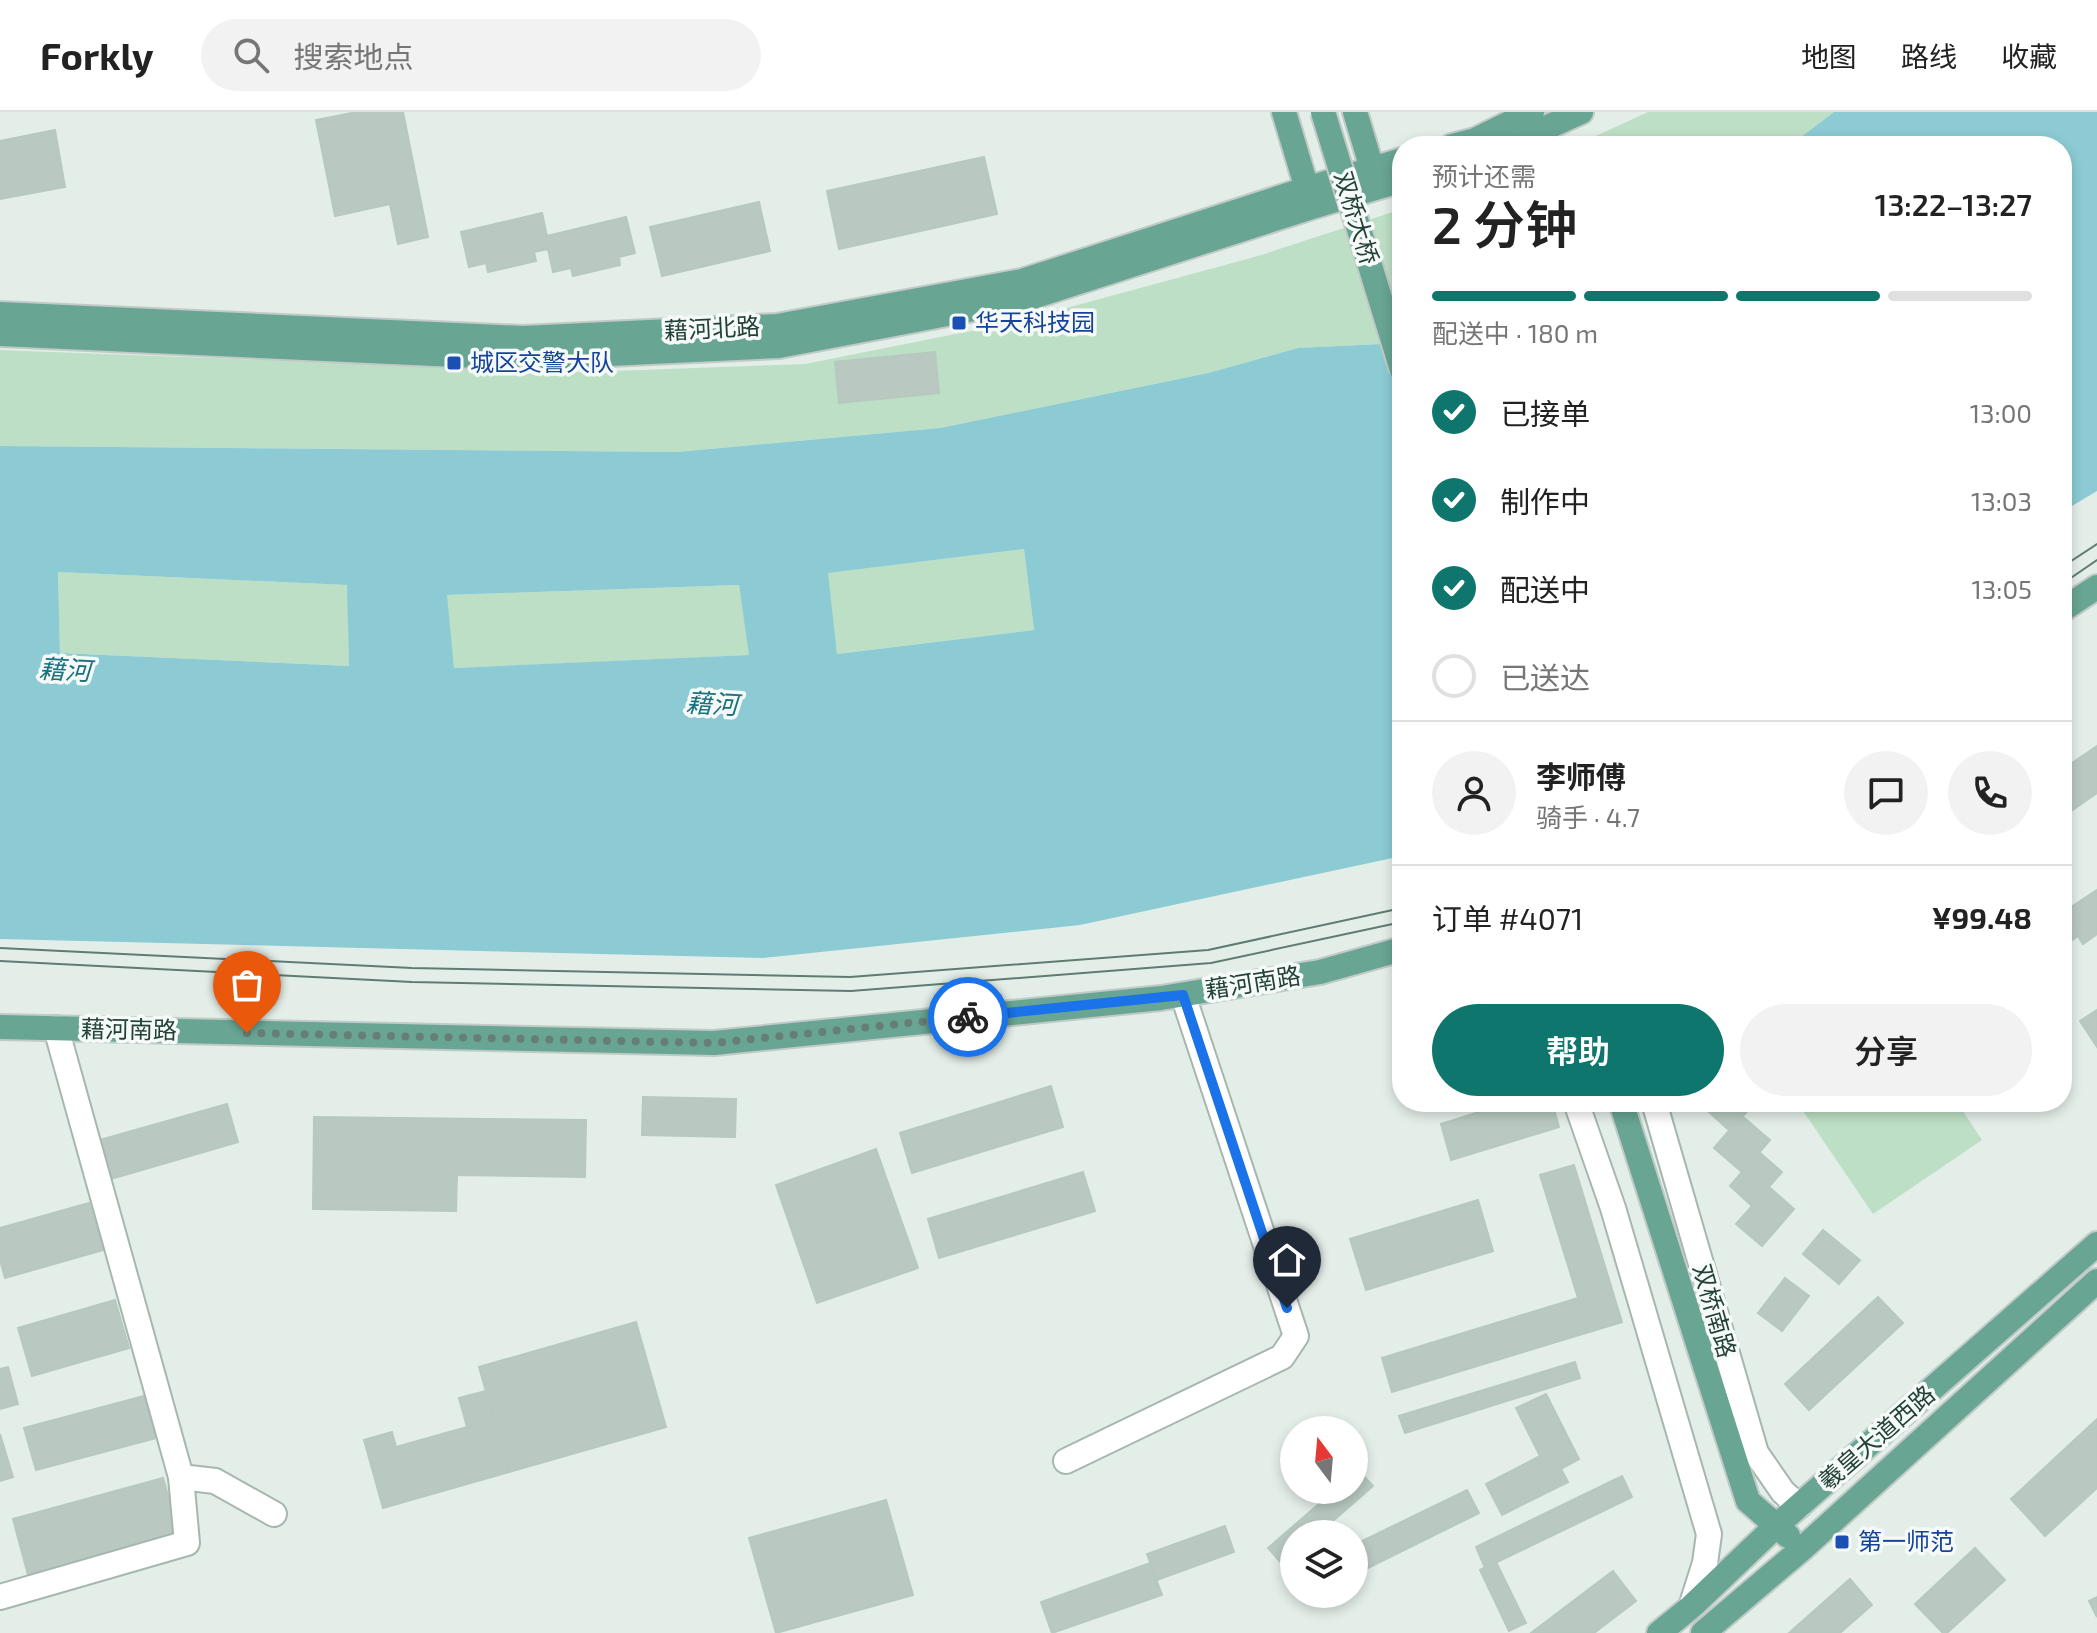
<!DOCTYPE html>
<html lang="zh">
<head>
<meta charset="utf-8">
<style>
	body { margin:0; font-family:"Exo 2","Noto Sans SC",sans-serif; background:#f2f2f2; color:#222; height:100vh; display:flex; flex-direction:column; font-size:30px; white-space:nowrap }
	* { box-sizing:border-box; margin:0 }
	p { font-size:26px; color:#767676 }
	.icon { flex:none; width:44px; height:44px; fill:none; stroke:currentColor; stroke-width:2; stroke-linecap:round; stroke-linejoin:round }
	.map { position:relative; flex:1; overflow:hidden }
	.details { position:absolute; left:1392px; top:24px; width:680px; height:976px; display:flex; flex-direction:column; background:#fff; border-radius:32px; box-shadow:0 4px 12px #0003 }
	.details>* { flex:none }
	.needle { width:52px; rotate:344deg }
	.tools { position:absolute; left:1280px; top:1304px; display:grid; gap:16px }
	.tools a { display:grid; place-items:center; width:88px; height:88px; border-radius:50%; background:#fff; box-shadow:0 4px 12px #0003; font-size:40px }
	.pin { position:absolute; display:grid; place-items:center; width:68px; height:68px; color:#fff; margin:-82px -34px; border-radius:50% 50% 50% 0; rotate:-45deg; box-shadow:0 0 8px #0007 }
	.pin .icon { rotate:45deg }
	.courier { position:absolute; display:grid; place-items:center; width:80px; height:80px; margin:-40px; border:6px solid #1a73e8; border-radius:50%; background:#fff; color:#222; box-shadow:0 2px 10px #0007 }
	.overview em { font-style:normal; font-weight:600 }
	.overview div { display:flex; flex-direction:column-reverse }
	.overview { display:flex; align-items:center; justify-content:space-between; height:136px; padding:0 40px }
	h1 { font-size:52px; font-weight:600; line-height:60px }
	.bar { display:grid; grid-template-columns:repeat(4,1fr); gap:12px 8px; align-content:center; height:96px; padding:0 40px }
	.bar i { height:10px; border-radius:6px; background:#e0e0e0 }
	.bar .current { background:#0f766e }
	.bar p { grid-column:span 4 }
	.line { display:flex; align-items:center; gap:20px; padding:0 40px; border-top:2px solid #e0e0e0 }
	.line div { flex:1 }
	.round { display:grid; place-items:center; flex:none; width:84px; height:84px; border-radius:42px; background:#f2f2f2 }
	ol { padding:0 40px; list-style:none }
	li { display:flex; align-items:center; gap:24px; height:88px }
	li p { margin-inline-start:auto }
	li .icon { padding:8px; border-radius:50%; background:#0f766e; color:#fff; stroke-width:4 }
	li:last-child { color:#767676 }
	li i { width:44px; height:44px; border:4px solid #e0e0e0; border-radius:50% }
	.button { display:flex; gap:16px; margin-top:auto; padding:16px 40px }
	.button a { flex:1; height:92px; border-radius:48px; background:#0f766e; color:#fff; font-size:32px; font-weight:600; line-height:92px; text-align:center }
	.button a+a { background:#f2f2f2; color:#222 }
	header { display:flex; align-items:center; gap:48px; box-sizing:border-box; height:112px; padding:0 40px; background:#fff; border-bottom:2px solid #e0e0e0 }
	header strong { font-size:38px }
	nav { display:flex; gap:44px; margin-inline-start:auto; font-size:28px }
	.search { width:560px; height:72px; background:#f2f2f2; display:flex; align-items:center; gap:20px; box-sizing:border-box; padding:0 28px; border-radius:44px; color:#767676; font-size:30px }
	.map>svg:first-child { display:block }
	.green { fill:#bddfc5 }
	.water { fill:#8ccbd4; fill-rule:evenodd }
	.building { fill:#b9c9c2; stroke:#b6c8c0; stroke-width:2 }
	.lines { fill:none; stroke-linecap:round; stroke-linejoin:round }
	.minor-casing { stroke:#a6b7b0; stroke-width:28 }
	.major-casing { stroke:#c1cac7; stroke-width:28 }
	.minor { stroke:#fff; stroke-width:24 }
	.major { stroke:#68a593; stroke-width:24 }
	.tram { stroke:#5e7c73; stroke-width:2 }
	.major-bridge-casing { stroke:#c1cac7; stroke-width:28; stroke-linecap:butt }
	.major-bridge { stroke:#68a593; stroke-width:24 }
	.done { stroke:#677e76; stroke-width:8; stroke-dasharray:0 14.4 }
	.route { stroke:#1a73e8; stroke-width:10 }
	.transit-dot { fill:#1a4fb4; stroke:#f5faf8; stroke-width:3 }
	.labels { text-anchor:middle; stroke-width:7; stroke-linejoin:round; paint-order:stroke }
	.street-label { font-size:24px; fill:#234138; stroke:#f5faf8 }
	.transit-label { font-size:24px; fill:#164399; stroke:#f5faf8; text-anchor:start }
	.water-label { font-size:26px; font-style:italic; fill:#1b717f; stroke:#f5faf8 }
</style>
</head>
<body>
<header>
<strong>Forkly</strong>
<div class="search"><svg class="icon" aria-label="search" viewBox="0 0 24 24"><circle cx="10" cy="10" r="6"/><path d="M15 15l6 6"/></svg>搜索地点</div>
<nav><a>地图</a><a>路线</a><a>收藏</a></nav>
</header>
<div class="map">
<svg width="2097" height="1521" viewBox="0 0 2097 1521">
	<rect width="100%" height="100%" fill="#e4eee9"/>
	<g class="green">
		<polygon points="1648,0 1834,0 1789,34 1574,34"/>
		<polygon points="1402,97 1402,231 1298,236 1208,261 940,316 677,340 0,334 0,238 585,260 805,252 1011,211 1258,144"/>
		<polygon points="1024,437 1034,518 837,542 827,461"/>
		<polygon points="58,460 348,473 349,554 60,541"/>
		<polygon points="739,473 750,543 454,556 446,483"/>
		<polygon points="1797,990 1957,990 1982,1028 1873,1102"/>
	</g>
	<g class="water">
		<polygon points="1834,0 2097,0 2097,379 2062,400 2062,34 1789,34"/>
		<path d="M1402,231v513l-322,69 -317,33 -763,-19v-493l677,6 263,-24 268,-55 90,-25zM1024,437l10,81 -197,24 -9,-81zM58,460l289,13 2,81 -289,-13zM739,473l10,70 -295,13 -7,-73z"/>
	</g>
	<g class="building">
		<polygon points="357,0 403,0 428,125 398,132 390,92 335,104 316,8"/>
		<polygon points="55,18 65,75 0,87 0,29"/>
		<polygon points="984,45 997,102 839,137 827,79"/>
		<polygon points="759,90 770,139 662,164 650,115"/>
		<polygon points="542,101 547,124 626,105 635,141 619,145 620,153 573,164 571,156 553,160 548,137 534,140 536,149 488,160 486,151 469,155 461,120"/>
		<polygon points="935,240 939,281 839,291 835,250"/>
		<polygon points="2097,634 2097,681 2062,705 2062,658"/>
		<polygon points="2097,778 2097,822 2083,832 2078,824 2062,835 2062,801"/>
		<polygon points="2097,898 2097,935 2080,909"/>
		<polygon points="1051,974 1063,1015 912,1061 900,1021"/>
		<polygon points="643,985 736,987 735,1025 642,1023"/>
		<polygon points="1511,990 1552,990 1559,1015 1451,1048 1441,1012"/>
		<polygon points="1698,990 1755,990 1730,1019"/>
		<polygon points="227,992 238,1030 104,1069 93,1030"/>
		<polygon points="1742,1004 1770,1028 1742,1060 1714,1036"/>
		<polygon points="314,1005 586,1008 585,1065 457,1063 456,1099 313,1097"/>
		<polygon points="876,1037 918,1156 817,1191 776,1073"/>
		<polygon points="1759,1040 1782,1060 1752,1094 1730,1074"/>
		<polygon points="1574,1053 1622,1210 1392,1280 1382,1246 1578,1186 1540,1063"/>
		<polygon points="1083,1060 1095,1099 939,1146 928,1107"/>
		<polygon points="1769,1075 1794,1097 1762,1134 1736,1112"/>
		<polygon points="1478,1088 1493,1139 1366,1178 1350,1127"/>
		<polygon points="89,1091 103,1138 5,1166 0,1148 0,1116"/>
		<polygon points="1823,1118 1860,1148 1839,1172 1803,1142"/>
		<polygon points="1785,1166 1809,1184 1782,1219 1758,1201"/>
		<polygon points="1878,1185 1903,1211 1809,1298 1785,1272"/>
		<polygon points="115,1188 129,1236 32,1264 18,1216"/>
		<polygon points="636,1210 666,1315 509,1360 479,1255"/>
		<polygon points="1575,1250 1580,1266 1405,1321 1399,1304"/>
		<polygon points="8,1255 18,1292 0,1297 0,1257"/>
		<polygon points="486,1279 509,1360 383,1396 364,1328 392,1320 396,1335 467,1315 459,1286"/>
		<polygon points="1546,1282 1579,1347 1561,1357 1568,1370 1502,1403 1486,1372 1540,1344 1516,1296"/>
		<polygon points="144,1284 156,1326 36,1358 24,1316"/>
		<polygon points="2097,1307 2097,1376 2045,1424 2011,1387"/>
		<polygon points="0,1322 13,1365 0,1369"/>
		<polygon points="1358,1358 1373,1374 1318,1422 1294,1422 1294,1443 1283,1453 1268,1436 1335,1378 1354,1378 1354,1361"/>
		<polygon points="1622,1364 1632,1385 1485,1456 1476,1435"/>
		<polygon points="163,1366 179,1422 28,1463 13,1407"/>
		<polygon points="1467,1378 1479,1401 1354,1463 1354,1433"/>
		<polygon points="886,1388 913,1483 776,1521 749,1426"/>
		<polygon points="1225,1414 1234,1440 1157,1468 1147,1442"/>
		<polygon points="1975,1436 2005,1468 1947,1521 1943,1521 1915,1492"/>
		<polygon points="1496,1450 1526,1511 1509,1519 1480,1458"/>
		<polygon points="1150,1451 1162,1483 1052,1521 1041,1490"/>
		<polygon points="1613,1459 1636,1489 1594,1521 1531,1521"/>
		<polygon points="1850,1467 1872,1493 1840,1521 1789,1521"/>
		<polygon points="2097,1485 2097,1505 2089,1489"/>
	</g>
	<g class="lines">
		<defs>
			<g id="minor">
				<polyline points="1576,990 1613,1096 1709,1422 1705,1451 1691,1495"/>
				<polyline points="1654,990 1756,1341 1783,1380 1799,1394"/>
				<polyline points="1066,1349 1282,1245 1296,1224 1183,883"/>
				<polyline points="181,1365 215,1369 274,1402"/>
				<polyline points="0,1485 187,1431 181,1365 56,916"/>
			</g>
			<g id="major">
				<polyline points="1284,0 1311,90"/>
				<polyline points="1355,0 1376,70"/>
				<polyline points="1452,34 1475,28 1532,0"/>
				<polyline points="1506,34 1581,0"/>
				<polyline points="0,202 523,226 777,214 1022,169 1306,77 1402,48"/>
				<polyline points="0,222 523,246 779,234 1026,187 1312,95 1402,68"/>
				<polyline points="2062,498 2097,475"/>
				<polyline points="0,915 714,931 1161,886 1320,860 1402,837"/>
				<polyline points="1621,990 1748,1389 1788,1424"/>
				<polyline points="1659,1521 1691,1495 1776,1414 2097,1132"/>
				<polyline points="1703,1521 1803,1436 2097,1169"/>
			</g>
		</defs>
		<use href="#minor" class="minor-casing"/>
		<use href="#major" class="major-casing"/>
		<use href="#minor" class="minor"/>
		<use href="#major" class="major"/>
		<g class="tram">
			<polyline points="2062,455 2097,432"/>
			<polyline points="2062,472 2097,448"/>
			<polyline points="0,836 412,856 850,865 1208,838 1402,796"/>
			<polyline points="0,849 412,870 851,879 1211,851 1402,810"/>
		</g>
		<defs>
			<polyline id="major-bridge" points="1323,0 1402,258"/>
		</defs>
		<use href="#major-bridge" class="major-bridge-casing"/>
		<use href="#major-bridge" class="major-bridge"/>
	</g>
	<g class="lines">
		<polyline class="done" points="247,921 714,931 968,905"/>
		<polyline class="route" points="968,905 1183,883 1287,1196"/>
	</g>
	<g class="transit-dot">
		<rect x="951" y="203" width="16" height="16" rx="4"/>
		<rect x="446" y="243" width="16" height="16" rx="4"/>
		<rect x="1834" y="1422" width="16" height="16" rx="4"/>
	</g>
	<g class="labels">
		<g class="street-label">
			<text transform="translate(1356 106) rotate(73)" y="8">双桥大桥</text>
			<text transform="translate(712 217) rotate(-3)" y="8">藉河北路</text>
			<text transform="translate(1253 871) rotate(-9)" y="8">藉河南路</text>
			<text transform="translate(129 918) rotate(1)" y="8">藉河南路</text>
			<text transform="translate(1714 1199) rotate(74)" y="8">双桥南路</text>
			<text transform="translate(1877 1326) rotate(-41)" y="8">羲皇大道西路</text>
		</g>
		<g class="transit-label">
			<text x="975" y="219">华天科技园</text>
			<text x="470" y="259">城区交警大队</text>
			<text x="1858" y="1438">第一师范</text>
		</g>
		<g class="water-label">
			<text transform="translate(65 558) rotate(3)" y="9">藉河</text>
			<text transform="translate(712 592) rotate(3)" y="9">藉河</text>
		</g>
	</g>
</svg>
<div class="tools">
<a><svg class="needle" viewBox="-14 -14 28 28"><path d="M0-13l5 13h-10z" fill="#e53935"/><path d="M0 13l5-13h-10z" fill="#767676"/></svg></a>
<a><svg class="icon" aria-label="layers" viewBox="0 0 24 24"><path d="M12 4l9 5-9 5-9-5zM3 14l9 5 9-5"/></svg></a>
</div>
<div class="pin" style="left:247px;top:921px;background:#ea580c"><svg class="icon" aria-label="bag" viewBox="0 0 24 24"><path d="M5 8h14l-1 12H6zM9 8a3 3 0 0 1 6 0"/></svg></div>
<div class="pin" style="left:1287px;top:1196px;background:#1f2937"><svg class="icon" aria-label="home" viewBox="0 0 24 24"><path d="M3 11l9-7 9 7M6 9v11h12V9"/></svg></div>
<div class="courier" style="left:968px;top:905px"><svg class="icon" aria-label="bike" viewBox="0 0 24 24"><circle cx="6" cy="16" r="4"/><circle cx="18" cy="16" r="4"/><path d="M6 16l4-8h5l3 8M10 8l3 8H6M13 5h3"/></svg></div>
<section class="details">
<div class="overview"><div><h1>2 分钟</h1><p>预计还需</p></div><em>13:22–13:27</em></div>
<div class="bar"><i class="current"></i><i class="current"></i><i class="current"></i><i></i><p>配送中 · 180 m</p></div>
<ol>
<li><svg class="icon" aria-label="check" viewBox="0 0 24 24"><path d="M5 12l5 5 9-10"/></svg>已接单<p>13:00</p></li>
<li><svg class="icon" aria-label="check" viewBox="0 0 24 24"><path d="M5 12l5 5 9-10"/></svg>制作中<p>13:03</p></li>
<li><svg class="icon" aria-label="check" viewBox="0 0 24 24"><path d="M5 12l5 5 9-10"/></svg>配送中<p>13:05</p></li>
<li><i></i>已送达</li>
</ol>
<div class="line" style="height:144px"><a class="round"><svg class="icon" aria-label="person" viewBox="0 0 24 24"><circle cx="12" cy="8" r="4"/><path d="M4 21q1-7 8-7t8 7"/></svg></a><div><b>李师傅</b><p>骑手 · 4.7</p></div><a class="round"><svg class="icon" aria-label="chat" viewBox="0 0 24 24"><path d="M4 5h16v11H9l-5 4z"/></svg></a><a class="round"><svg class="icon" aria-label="phone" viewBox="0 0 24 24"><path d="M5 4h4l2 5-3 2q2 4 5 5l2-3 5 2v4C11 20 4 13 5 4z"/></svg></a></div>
<div class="line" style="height:104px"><div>订单 #4071</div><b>¥99.48</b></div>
<div class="button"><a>帮助</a><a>分享</a></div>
</section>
</div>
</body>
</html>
